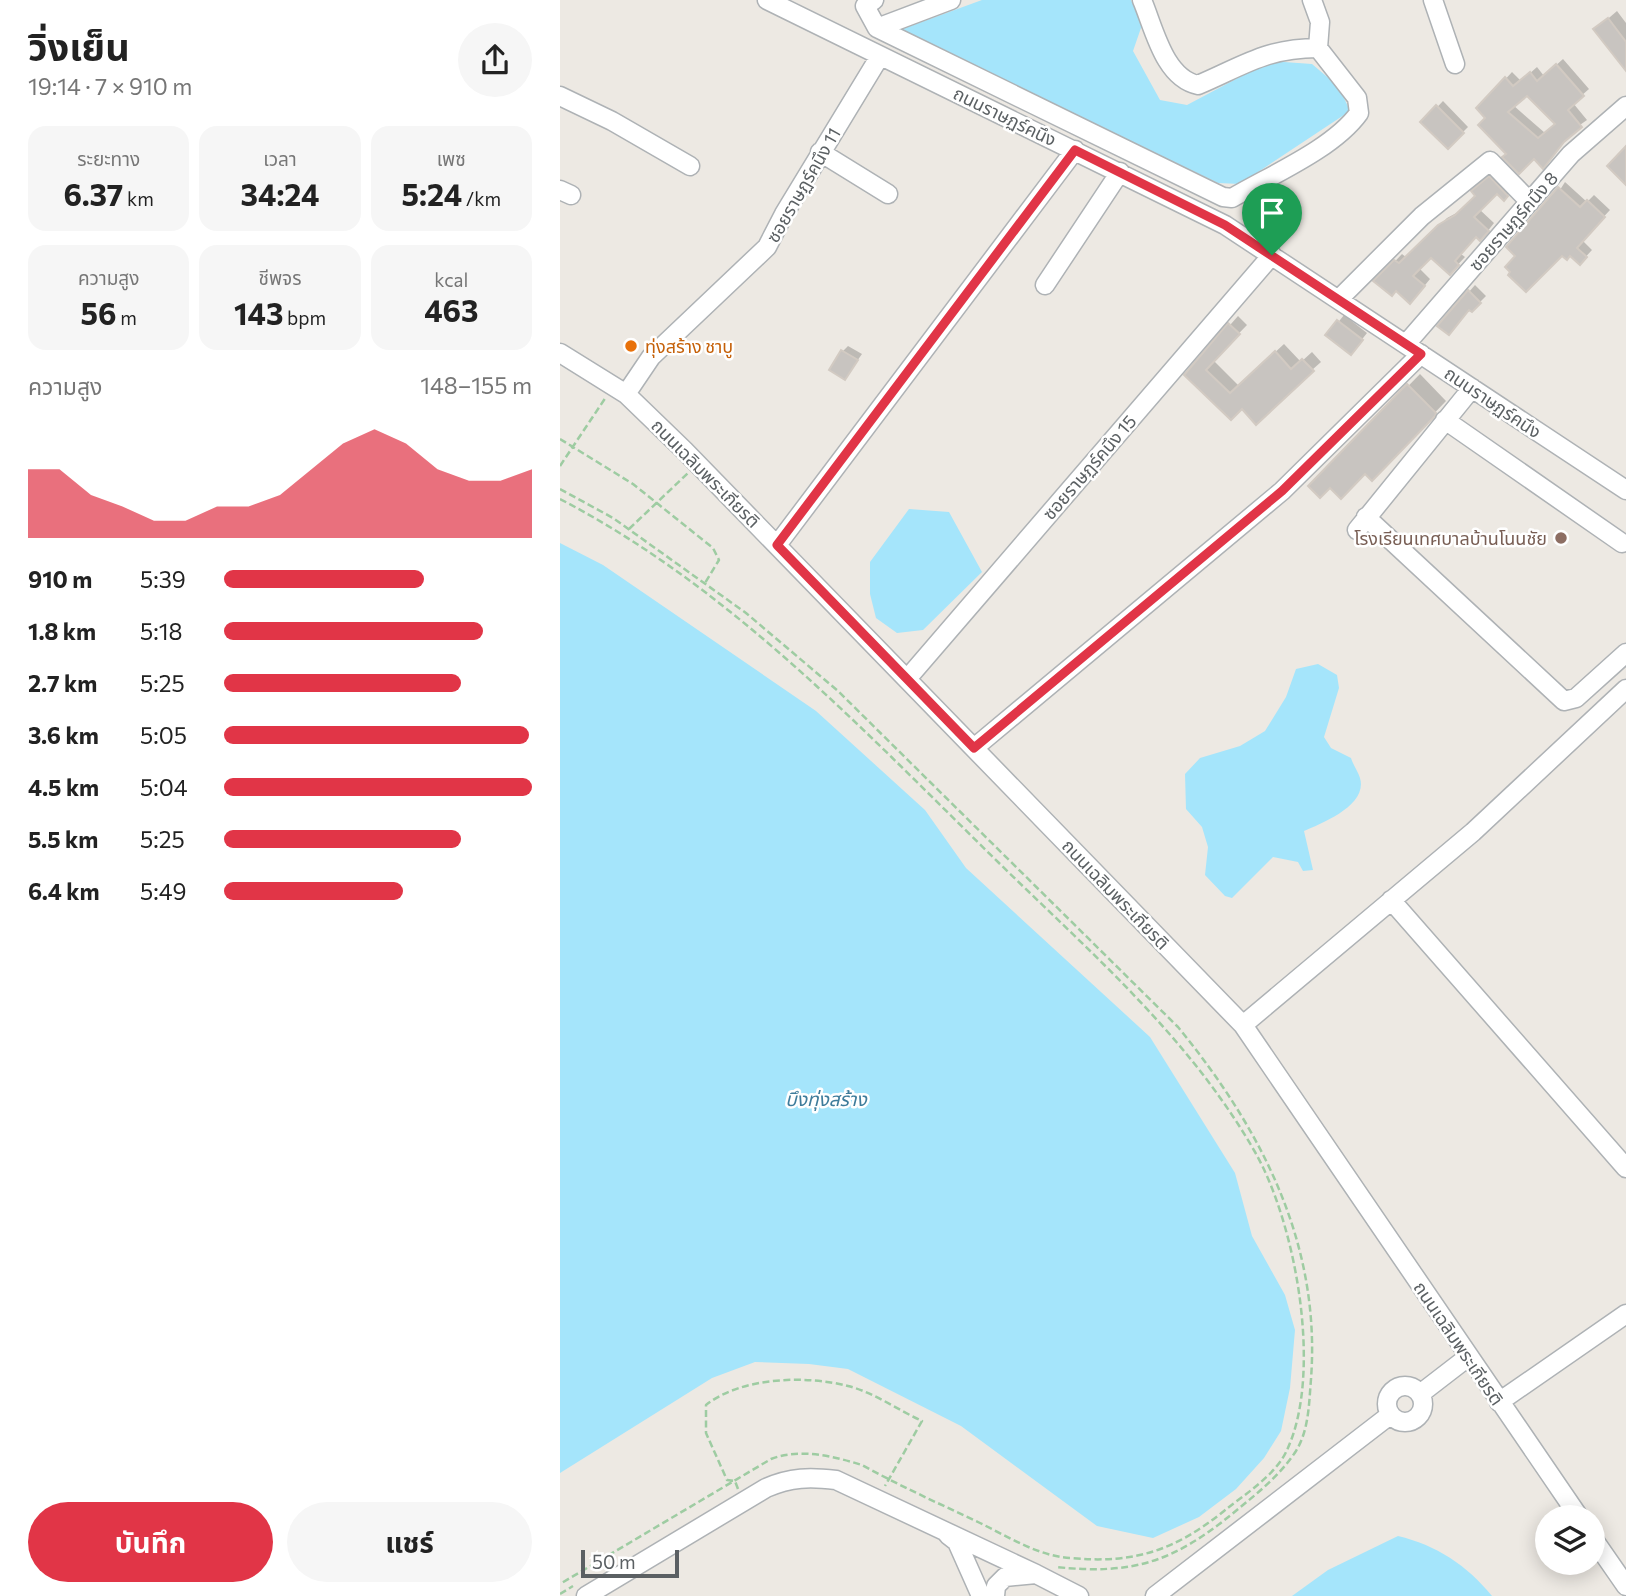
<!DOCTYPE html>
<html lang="th">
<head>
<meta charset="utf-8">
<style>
  :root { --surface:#fff; --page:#f6f6f6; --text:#222; --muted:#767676; --accent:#e13547 }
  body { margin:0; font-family:Commissioner,"Noto Sans Thai",sans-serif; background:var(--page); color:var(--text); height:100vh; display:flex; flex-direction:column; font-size:26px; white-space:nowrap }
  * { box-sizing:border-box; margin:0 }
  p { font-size:23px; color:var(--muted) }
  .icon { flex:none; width:38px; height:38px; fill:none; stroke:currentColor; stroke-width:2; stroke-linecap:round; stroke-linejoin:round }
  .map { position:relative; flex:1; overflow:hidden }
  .details { display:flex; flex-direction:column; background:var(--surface); width:560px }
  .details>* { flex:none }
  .fabs { position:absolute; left:975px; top:1505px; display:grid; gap:14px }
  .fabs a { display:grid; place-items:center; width:70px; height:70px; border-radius:50%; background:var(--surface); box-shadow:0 4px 18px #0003; font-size:35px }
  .scale { position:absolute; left:21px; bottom:18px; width:98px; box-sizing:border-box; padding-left:7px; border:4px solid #5b6063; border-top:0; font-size:19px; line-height:24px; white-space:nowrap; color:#5b6063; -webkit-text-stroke:5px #fff; paint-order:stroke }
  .pin { position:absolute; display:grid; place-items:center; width:60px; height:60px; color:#fff; margin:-72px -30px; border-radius:50% 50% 50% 0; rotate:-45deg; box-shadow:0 0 7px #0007 }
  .pin .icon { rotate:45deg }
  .round { display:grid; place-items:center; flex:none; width:74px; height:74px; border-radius:37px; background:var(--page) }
  .overview { display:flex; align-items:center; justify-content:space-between; height:119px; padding:0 28px }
  h1 { font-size:38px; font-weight:700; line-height:52px }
  .stats { display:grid; grid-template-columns:repeat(3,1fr); gap:10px; height:119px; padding:7px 28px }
  .stats div { display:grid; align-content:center; border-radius:18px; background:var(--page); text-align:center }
  .stats b { font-size:30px; font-weight:700 }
  .stats small { font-size:19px; font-weight:400 }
  .stats p { font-size:19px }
  .chart { height:196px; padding:14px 28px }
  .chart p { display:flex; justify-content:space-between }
  .chart svg { width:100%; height:126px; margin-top:7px; fill:var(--accent); opacity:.7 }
  .button { display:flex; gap:14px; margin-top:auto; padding:14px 28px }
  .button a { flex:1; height:80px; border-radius:42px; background:var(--accent); color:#fff; font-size:28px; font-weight:700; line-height:80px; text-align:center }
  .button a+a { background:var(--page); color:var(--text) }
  ul { padding:0 28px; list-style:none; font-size:23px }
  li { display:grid; grid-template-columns:112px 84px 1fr; align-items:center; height:52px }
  li i { height:18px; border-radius:9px; background:var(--accent) }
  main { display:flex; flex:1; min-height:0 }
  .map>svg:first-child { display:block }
</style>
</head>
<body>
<main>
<section class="details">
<div class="overview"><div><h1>วิ่งเย็น</h1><p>19:14 · 7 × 910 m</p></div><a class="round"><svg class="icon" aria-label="share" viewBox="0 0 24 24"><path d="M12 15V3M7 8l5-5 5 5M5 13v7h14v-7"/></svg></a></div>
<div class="stats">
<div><p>ระยะทาง</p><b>6.37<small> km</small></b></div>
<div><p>เวลา</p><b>34:24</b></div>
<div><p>เพซ</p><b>5:24<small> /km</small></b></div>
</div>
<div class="stats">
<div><p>ความสูง</p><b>56<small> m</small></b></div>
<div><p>ชีพจร</p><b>143<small> bpm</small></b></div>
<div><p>kcal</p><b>463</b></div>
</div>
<div class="chart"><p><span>ความสูง</span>148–155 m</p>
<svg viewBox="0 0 160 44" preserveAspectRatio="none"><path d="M0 44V20L10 20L20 29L30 33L40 38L50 38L60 33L70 33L80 29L90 20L100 11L110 6L120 11L130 20L140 24L150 24L160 20V44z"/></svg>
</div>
<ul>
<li><b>910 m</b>5:39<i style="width:65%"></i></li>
<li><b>1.8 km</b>5:18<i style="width:84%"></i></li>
<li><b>2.7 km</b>5:25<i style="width:77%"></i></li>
<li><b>3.6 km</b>5:05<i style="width:99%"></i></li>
<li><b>4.5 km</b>5:04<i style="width:100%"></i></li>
<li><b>5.5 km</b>5:25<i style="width:77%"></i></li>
<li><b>6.4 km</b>5:49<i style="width:58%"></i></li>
</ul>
<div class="button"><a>บันทึก</a><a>แชร์</a></div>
</section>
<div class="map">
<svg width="1066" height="1596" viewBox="0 0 1066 1596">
  <rect width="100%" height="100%" fill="#ede9e3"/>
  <path fill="#a5e5fb" d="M422 0H571L582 25 573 51 600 100 627 105 710 61 752 64 779 87 790 111 680 184 658 183 337 31Z
    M349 509 389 512 422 572 363 630 337 633 316 618 310 594V562Z
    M0 543 43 565 256 711 365 810 406 868 590 1037 675 1173 692 1236 725 1295 735 1330 730 1388 721 1431 704 1458 676 1489 639 1517 593 1538 537 1526 401 1426 288 1369 249 1364 195 1362 152 1378 0 1473Z
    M758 664 777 675 779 688 764 737 771 748 791 758C793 765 798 771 800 778 808 805 763 823 744 831L753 870 743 871 738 862 713 857 672 898 665 896 645 875 648 847 642 827 626 809 625 774 640 758 680 746 705 731 726 697 736 669Z
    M838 1536C876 1545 907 1565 932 1596H732L768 1570Z"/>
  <path fill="#0003" fill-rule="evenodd" d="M1057 11 1066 23V68L1036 29Z
    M1003 59 1029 89 1013 103 1027 120 974 157 949 154 919 108 952 72 961 81 977 67 984 76ZM967 93 997 124 985 133 953 105Z
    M883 101 908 127 888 147 863 122Z
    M937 171 954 188 944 198 937 191 919 209 934 223 927 232 916 235 901 254 905 257 890 273 871 256 859 268 870 279 857 295 816 281 842 254 847 258 887 218 904 209 917 196 920 185Z
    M1005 182 1027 202 1034 195 1050 210 1022 240 1032 250 1020 263 1011 254 958 256Z
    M915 285 926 296 912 310 880 325Z
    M784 315 807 333 796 347 768 335Z
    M678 316 687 325 653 360 679 386 724 344 741 362 752 352 761 362 752 370 682 407 627 374Z
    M288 346 302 354 285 378 283 351Z
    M860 374 886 401 823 467 770 485 750 486Z"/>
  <path fill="#c8c4c0" stroke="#d2cac2" stroke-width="2" fill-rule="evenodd" d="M1048 18 1066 42V71L1033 29Z
    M996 64 1024 96 1008 110 1022 127 1004 142 983 169 974 159 959 174 942 157 946 154 918 125 925 118 916 108 945 77 953 86 970 72 977 81ZM967 96 995 124 978 138 948 112Z
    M876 105 904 133 888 149 860 122Z
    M1066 146V185L1047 166Z
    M929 176 948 196 944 201 937 194 914 217 929 231 920 241 916 237 895 261 899 265 890 275 871 258 853 276 865 286 850 304 836 291 832 296 813 281 834 260 839 263 878 225 895 215 915 196 911 191Z
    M998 187 1020 207 1027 200 1045 217 1017 248 1027 257 1020 265 1010 256 1007 260 1002 256 966 292 948 275 950 272 945 267 955 256 946 247Z
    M908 290 921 303 912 312 909 310 889 335 877 326Z
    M777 320 803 340 791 355 765 335Z
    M668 323 680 334 646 370 670 393 715 351 731 369 742 359 754 371 696 425 682 409 671 420 624 375Z
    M281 350 298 360 285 380 269 370Z
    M847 384 876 413 875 416 812 481 805 474 781 499 770 488 760 498 748 486Z"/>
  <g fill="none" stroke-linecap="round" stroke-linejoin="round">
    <defs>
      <path id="minor" d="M207 0 665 225 1066 490
        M314 0 305 6 317 28 663 197 672 198C711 175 773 149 799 113L797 98 758 48C706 48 683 66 638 85 604 78 594 28 582 0
        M752 0 760 22 758 48
        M873 0 895 64
        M317 28 391 0
        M0 96 52 121 130 166
        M260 152 328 194
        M0 190 11 195
        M485 285 560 172
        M779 299 862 216 930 161 970 202
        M846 344 1011 154 1066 106
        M0 353 66 394 125 451 683 1025 1019 1517
        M66 394 91 357 207 247 224 214 320 56
        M885 420 1062 543
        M806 517 1004 701 1016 698 1066 653
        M797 530 912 388
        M217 545 515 150
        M347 679 712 255
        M414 748 722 491 861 354
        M831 900 1066 1168
        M683 1025 913 832 1066 689
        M827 1404a18 18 0 1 1 36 0a18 18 0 1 1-36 0Z
        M860 1394 908 1357
        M939 1402 1066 1314
        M388 1535 397 1542 421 1596
        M1032 1537 1066 1586
        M26 1596 206 1488C231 1477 250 1477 276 1480L476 1574
        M435 1596 436 1586 445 1577 476 1574 519 1596
        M595 1596 830 1415"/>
    </defs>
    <use href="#minor" stroke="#aeb2b5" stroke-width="21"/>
    <path stroke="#9ecca2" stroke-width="2.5" stroke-dasharray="7 3.5" stroke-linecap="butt" d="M0 439 73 484 153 548 159 560 145 583
      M0 466 46 397
      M0 489 53 518 186 613 278 691 618 1027C702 1130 761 1244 751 1379 749 1403 749 1430 736 1451 719 1477 695 1495 672 1514 613 1562 573 1575 496 1567
      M0 499C171 588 303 730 439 863 532 954 629 1037 695 1152 736 1224 763 1373 727 1450 716 1475 685 1494 664 1511 614 1551 574 1564 510 1558 478 1556 449 1537 420 1523 380 1504 340 1486 302 1465 273 1456 239 1448 211 1459L0 1584
      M69 529 128 473
      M178 1489 175 1481 167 1480 146 1433V1405C181 1377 246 1375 288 1386 313 1392 338 1410 362 1421L325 1486
      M0 1594 13 1586"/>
    <use href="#minor" stroke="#fff" stroke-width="18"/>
  </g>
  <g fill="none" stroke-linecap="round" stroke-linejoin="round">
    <defs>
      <path id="route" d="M515 150 665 225 861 354 722 491 414 748 217 545Z"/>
    </defs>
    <use href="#route" stroke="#fff" stroke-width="14"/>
    <use href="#route" stroke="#e13547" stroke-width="9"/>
  </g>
  <circle fill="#e8710a" stroke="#fff" stroke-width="2.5" cx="71" cy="346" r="7"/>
  <circle fill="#8d6e63" stroke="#fff" stroke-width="2.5" cx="1001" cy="538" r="7"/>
  <g text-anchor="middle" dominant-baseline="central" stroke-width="5" stroke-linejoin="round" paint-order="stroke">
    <g font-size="18" fill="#5b6063" stroke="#fff">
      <text transform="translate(445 116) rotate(26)">ถนนราษฏร์คนึง</text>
      <text transform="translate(243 185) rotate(-60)">ซอยราษฏร์คนึง 11</text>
      <text transform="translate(953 221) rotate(-49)">ซอยราษฏร์คนึง 8</text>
      <text transform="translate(933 402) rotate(34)">ถนนราษฏร์คนึง</text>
      <text transform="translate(529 467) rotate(-49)">ซอยราษฏร์คนึง 15</text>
      <text transform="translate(146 473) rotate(45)">ถนนเฉลิมพระเกียรติ</text>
      <text transform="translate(556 894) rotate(46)">ถนนเฉลิมพระเกียรติ</text>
      <text transform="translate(899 1343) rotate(56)">ถนนเฉลิมพระเกียรติ</text>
    </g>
    <g font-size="18" fill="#c56008" stroke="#fff" text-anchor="start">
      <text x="85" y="346">ทุ่งสร้าง ชาบู</text>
    </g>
    <g font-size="18" fill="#785e54" stroke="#fff" text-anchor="end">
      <text x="987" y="538">โรงเรียนเทศบาลบ้านโนนชัย</text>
    </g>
    <g font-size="19" font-style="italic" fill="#3e7c9b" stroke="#fff">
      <text x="266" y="1098">บึงทุ่งสร้าง</text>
    </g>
  </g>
</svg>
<div class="fabs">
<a><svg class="icon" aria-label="layers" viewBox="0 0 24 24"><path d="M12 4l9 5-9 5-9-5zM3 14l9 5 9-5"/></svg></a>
</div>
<div class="scale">50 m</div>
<div class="pin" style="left:712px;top:255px;background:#1e9e55"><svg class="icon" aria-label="arrive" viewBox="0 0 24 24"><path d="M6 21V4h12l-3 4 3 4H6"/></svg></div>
</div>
</main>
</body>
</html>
